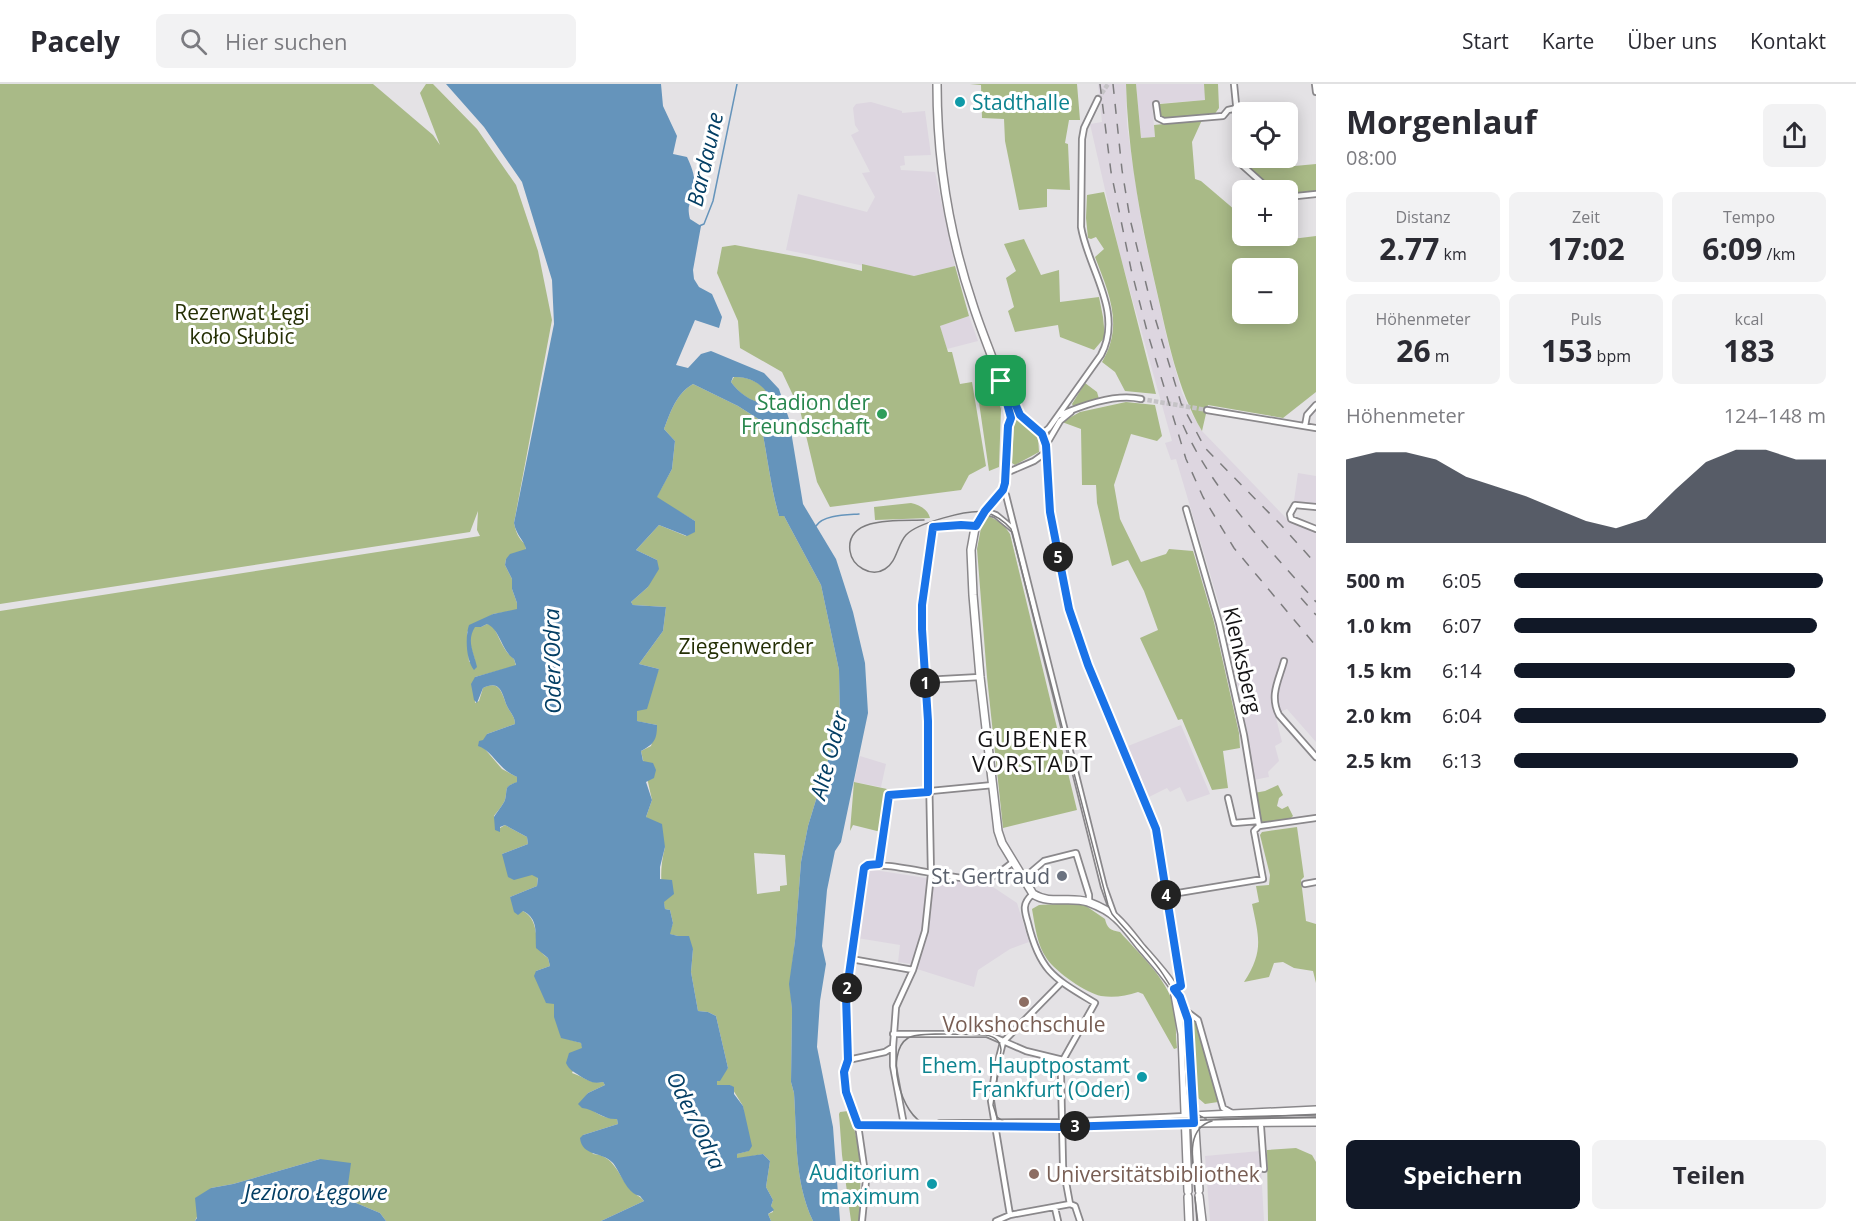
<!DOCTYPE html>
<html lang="de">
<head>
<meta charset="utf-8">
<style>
  :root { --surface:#fff; --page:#f2f2f3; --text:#2b2b33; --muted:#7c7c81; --line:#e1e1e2; --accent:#111827 }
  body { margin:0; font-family:"Open Sans",sans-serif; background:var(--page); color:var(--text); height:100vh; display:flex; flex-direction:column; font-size:22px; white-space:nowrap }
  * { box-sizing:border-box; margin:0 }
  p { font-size:20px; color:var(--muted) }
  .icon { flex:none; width:33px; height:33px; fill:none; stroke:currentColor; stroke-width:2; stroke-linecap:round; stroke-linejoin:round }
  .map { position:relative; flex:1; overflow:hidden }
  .side { display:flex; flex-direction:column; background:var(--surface); width:540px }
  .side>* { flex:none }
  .fabs { position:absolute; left:1232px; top:18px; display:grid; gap:12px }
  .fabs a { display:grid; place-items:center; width:66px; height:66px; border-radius:9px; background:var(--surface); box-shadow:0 3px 15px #0003; font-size:30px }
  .pin { position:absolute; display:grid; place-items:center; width:51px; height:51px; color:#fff; margin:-26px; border-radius:12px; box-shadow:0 3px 9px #0006 }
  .km { position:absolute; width:30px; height:30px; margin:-15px; border-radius:50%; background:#222; color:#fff; font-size:16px; line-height:30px; text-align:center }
  .round { display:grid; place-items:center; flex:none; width:63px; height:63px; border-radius:9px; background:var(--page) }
  .head { display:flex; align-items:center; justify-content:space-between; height:102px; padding:0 30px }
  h1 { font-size:33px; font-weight:700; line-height:45px }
  .metrics { display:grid; grid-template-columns:repeat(3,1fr); gap:9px; height:102px; padding:6px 30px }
  .metrics div { display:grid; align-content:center; border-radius:9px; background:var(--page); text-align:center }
  .metrics b { font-size:30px; font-weight:700 }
  .metrics small { font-size:16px; font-weight:400 }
  .metrics p { font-size:16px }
  .chart { height:168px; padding:12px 30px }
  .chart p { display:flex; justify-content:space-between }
  .chart svg { width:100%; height:108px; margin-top:6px; fill:var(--accent); opacity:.7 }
  .cta { display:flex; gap:12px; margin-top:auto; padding:12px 30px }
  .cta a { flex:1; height:69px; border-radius:9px; background:var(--accent); color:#fff; font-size:24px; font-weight:700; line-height:69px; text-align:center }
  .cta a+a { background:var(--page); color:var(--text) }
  ul { padding:0 30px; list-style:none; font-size:20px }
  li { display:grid; grid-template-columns:96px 72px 1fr; align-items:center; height:45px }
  li i { height:15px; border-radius:8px; background:var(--accent) }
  header { display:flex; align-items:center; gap:36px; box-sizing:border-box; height:84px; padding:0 30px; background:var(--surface); border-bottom:2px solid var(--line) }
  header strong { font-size:28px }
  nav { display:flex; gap:33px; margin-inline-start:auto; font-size:21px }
  .search { width:420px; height:54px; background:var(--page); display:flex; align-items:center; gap:15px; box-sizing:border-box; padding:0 21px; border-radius:9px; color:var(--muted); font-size:22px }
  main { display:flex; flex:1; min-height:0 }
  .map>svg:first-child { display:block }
</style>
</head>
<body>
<header>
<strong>Pacely</strong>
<div class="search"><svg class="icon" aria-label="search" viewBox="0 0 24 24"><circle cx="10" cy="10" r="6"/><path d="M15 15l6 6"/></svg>Hier suchen</div>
<nav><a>Start</a><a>Karte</a><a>Über uns</a><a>Kontakt</a></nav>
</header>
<main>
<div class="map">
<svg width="1316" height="1137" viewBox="0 0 1316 1137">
  <rect width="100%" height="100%" fill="#e4e2e5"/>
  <path fill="#ddd6e0" d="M1098 0H1126L1127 41 1142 142 1168 259 1182 309 1192 330 1202 347 1287 435 1316 447V658L1287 625 1275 630 1282 658 1275 662 1279 677 1268 688 1269 693 1253 696 1248 652 1224 537 1176 375 1171 376 1165 359 1172 357 1120 171 1090 40 1102 38Z
    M1136 0H1204L1206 16 1152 20 1155 53 1141 54Z
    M871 18 902 27V29L925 27 931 71 904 72 905 81 900 82 901 86 935 88 955 182 914 192 786 166 798 110 867 128 875 113 862 89 870 88 851 51 859 47 855 41 853 24 856 20Z
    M969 232 978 257 947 265 940 242Z
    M1298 389 1316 392V420L1294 417Z
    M1181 641 1210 710 1187 718 1180 703 1170 708 1167 704 1149 713 1128 662Z
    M860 672 886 680 881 703 854 698Z
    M868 785 926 794 928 797 922 848 911 880 898 878 900 861 857 854 866 787Z
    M934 794 990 801 1017 819 1029 858 1010 865 978 886 974 903 917 885 929 844Z
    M1260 1067 1264 1137H1210L1205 1072Z"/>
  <path fill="#a9ba87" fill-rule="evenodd" d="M0 0H373L433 51 440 61 420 9 426 0H433L477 45 516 101 538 167 552 236 514 439C516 448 518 454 525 460L526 466 506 475 505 481 512 495V505L517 519V526L493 530 467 548 469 578 475 576C471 563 467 555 474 543H481L487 540 492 541C500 553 502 566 514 575L516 582 475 593V619L479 617 483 604C500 595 502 610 507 622 510 629 515 632 515 640L487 650 484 664 502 685 517 693 518 698C503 703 508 704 505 716 503 721 497 728 494 732L500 744 505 741 527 753 528 760 502 770 538 793 537 802 510 813 519 828 523 827C543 838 530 863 548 874L550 882 536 887 554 920 561 953 581 959 583 964 572 989C585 993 589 1000 603 998L605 1001 588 1009 583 1016C591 1027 603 1036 617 1034L618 1040 583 1051 593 1070C614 1071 618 1091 630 1105 635 1111 640 1112 644 1117L601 1137H386L380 1129 356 1119 320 1075 233 1100 211 1104 195 1137H0V527L480 452 477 446 478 427 470 448 0 520Z
    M970 0H1077L1080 36H1069L1065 59 1068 60 1070 106 1047 105V123L1019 126 1005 57 1004 35 982 34 981 1Z
    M1126 0H1136L1141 54 1155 53 1154 41 1202 36 1192 58 1195 95 1201 97 1242 132V152H1263L1269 158 1316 152V308L1283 334 1208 321 1202 347C1177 304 1168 256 1157 208 1141 139 1128 71 1126 0ZM1242 184H1287V230H1242Z
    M1204 0H1218L1219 24 1214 31 1164 35 1160 31V20L1205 16Z
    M1244 74H1283L1284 83 1316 80V108L1287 111V106H1275L1247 84Z
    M1104 108 1156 310 1125 307 1115 288 1102 278C1124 242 1109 209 1095 173L1104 165 1096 153 1091 155 1088 154 1086 134 1087 111Z
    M1024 155 1041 191 1059 186 1060 218 1099 213 1103 233 1105 253 1094 266 1060 253 1058 241 1015 248 1008 227 1014 223 1006 194 1016 187 1004 160Z
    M735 161 805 174 862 187V180L914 192 955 182 969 232 940 242 948 268H952L960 300 972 298 986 382 969 391 961 406 830 423 817 398 800 326 782 288 740 264 738 237 717 189 722 163Z
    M988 285 1001 325 999 383 989 387 975 291 986 290V286Z
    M734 293C751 292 766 301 772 317L769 321C753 319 740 311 731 298Z
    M1085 299 1097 308 1099 315 1073 322 1072 320Z
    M693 300 738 322 760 336C767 368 770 401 779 432H784L821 501 839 586 840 637 808 742 801 778 795 857 790 900 792 925 791 998 794 1009C797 1053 794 1097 813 1137H771L768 1130 773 1128 771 1122 773 1116 766 1103 770 1077 763 1070 737 1075V1070L748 1067 743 1022 730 1001H717L716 996 728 984 716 932 708 928 698 927 691 888 693 865 678 852 669 850 673 839 670 826 665 825C661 801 659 787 665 763L646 733 652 716 641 667 651 662 657 641 636 637 637 626 659 585 639 580 663 547 666 523 633 521 631 518 648 503 657 476 636 466 659 441 686 452 695 437 656 414 672 385 675 357 664 345C671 327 676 310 693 300ZM754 769 785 771 787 801 780 802V807L757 810Z
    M1126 318 1155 321 1162 352 1157 357 1131 350 1114 401 1120 435 1141 478 1166 470 1169 465 1193 467 1214 538 1239 649 1240 664 1223 667 1228 704 1212 706 1182 635 1178 636 1140 554 1158 546 1144 507 1128 476 1112 482 1097 419 1096 401H1082L1081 345 1062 338 1080 328Z
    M1019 335 1038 352 1039 368 1015 381 1012 379 1014 336Z
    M911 419C919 421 928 425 930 434L875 436 874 423Z
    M987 431 1003 440 1010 450 1077 726 1003 744 987 593 977 465 981 444Z
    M854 698 887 705 881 748 853 741 850 747Z
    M1278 701 1283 711 1279 714 1277 722 1282 725 1288 722 1293 732 1290 735 1260 741 1254 709 1265 707Z
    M1297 743 1304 793 1301 796 1306 837 1316 840V899L1313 887 1294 884 1283 878 1274 879 1269 893 1244 898C1264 867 1259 854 1252 820L1259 818 1256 802 1269 801 1270 791 1260 751 1262 748Z
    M1075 819 1086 822 1105 835C1107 844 1110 846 1120 848 1139 870 1167 894 1174 923 1177 937 1175 950 1177 964L1174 965 1143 910 1138 908C1126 912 1114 914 1101 912 1086 909 1056 888 1047 875 1037 861 1035 842 1032 825L1039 821Z
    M1191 937 1197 939 1218 1018 1205 1020 1198 1014Z
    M848 1027C863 1062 861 1100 859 1137H851L842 1071 839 1030 840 1028Z
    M1296 1064 1312 1071 1316 1078V1137H1268L1267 1066Z"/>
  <path fill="#6594bb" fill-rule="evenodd" d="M446 0H661L663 22 677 52 673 70 687 73C692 84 696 93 694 107 692 121 686 118 690 135L701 142 693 186 694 195 699 203 712 210 722 233 719 244 695 236 676 281 688 284 701 270 711 267 764 289 779 305 789 335 803 420 836 475 853 528 865 579 868 629 841 758 835 767 827 806 822 862 826 880 820 917 817 963 833 1043 840 1137H813C794 1097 797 1053 794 1009L791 998 792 925 789 900 795 857 801 778 808 742 840 637 839 586 821 501 784 432H779C770 400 767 368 760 336L738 322 693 300C676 310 671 327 664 345L675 357 672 385 657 413 695 437V448L687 452 659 441 636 466 657 476 659 485 648 503 631 518 633 521 666 523 663 547 639 580 659 585 647 625 637 627V637L657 641C657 656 654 660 641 667L643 677 653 679 656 686 654 694 646 698 652 716 646 733 662 740 665 763 660 783V795L672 796 674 810 664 818 665 825 670 826 673 839 670 850 678 852H689L693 865 691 888 698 927 708 928 716 932 728 984 720 997H717V1001H730L734 1003V1010L743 1022 752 1062 749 1067 737 1070V1074L763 1070 770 1077 766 1103 773 1116 771 1122 774 1126 768 1130 771 1137H601L644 1117 640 1112C626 1109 621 1089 613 1079 602 1067 582 1073 580 1054L583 1051 618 1040 617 1035C603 1036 595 1025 582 1024L578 1020 588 1009 605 1001 603 998C592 1000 589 997 580 992 573 987 570 987 566 979L569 969 582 964 581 959 561 954 554 933V920L546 919 534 892 536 887 550 882 548 874 536 864C535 850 539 835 523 827L518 831 514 828 510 813 537 802 538 794 532 791 514 796 508 793 502 770 528 760 527 753 505 741 500 743V748L495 746 494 733C497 728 503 721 505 716 508 704 503 703 517 698V693C498 685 493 667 478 662L479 657 483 656 487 650 515 640C515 632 510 629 507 622 502 610 501 595 483 604L477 619 474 616 471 600 475 593 516 581 514 575C501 566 500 545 487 540L481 543H475C466 557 474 568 477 583L474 586C466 576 465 553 469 541L493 530 517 525V519L512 505V495L505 481 506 475 510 470 526 465C524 456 516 451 514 439L554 240 552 196 522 98 484 43ZM733 293C750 292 766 301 771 317L770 321C754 319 740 311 731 298Z
    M320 1075 351 1079 347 1108 356 1119 380 1129 386 1137H195L197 1134 195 1114 211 1104 233 1100Z"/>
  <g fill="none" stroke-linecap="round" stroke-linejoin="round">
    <path stroke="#6594bb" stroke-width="1.5" d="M699 142 704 140 713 117 737 0
      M816 442C823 431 846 431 859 430"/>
    <path stroke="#c5c3c6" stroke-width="4.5" stroke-dasharray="4.5 2" stroke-linecap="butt" d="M1098 15 1108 0
      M1141 315 1207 326"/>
    <defs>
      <path id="street" d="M1234 0 1242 81 1270 106
        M1315 0 1316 8
        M1156 20 1158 34 1164 37 1223 32 1228 26 1237 24
        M1287 113 1316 110
        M1207 326 1316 344
        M1060 331C1083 321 1116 309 1141 315
        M1305 342 1307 331 1316 321
        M1042 350 1049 344 1101 271C1124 228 1088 185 1081 143L1082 55 1084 44 1098 15
        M1046 361 1060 337 1071 328
        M1045 369 1034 377 1006 389 1008 342 1011 334 1020 331 1042 350 1046 361 1050 428 1069 525 1088 581 1156 745 1181 902 1174 905
        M1003 406 1006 411 1104 803 1114 831
        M1316 423 1295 421 1290 430 1291 435 1316 445
        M1186 425 1219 539 1244 651 1259 742
        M985 427 996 431 1013 445
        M1284 577C1279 596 1269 611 1279 631L1316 673
        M925 596 980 593
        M1228 714 1234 739 1258 737
        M879 780 889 711 993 701
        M1024 794 1044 777 1076 769 1089 811V819
        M1305 800 1316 798
        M1033 810C1022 819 1024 826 1028 839 1040 888 1054 894 1095 919L1063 976 1061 991 1063 1082 1070 1120 1075 1122 1080 1137
        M1166 811 1263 795 1254 747 1259 742 1316 734
        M851 875 913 886
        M1186 927 1198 936 1223 1024 1232 1029
        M893 950H987L1026 967 1063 976
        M893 963V982L904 1041
        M848 976 846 911 864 784C877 773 960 799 985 795 995 794 1005 784 1013 778
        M940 1039 1061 1038 1186 1032
        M858 1041 1061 1043 1186 1039
        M1261 1043 1264 1085
        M1055 1124 1058 1137
        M1010 1131 991 1017 994 994 1003 958 1061 899
        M862 1137 866 1096 858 1041 846 1008 845 988 848 976 885 968 893 963 896 923 913 886 925 847 931 790 928 637 922 545V521L931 453 933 443 961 441 976 442
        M996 1137 1010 1131 1070 1120"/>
      <path id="secondary" d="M937 0C937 75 949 150 973 221 985 259 1003 295 1011 334
        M1007 306 1020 331
        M1006 389 1003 406 984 428 975 444 971 466 973 511 980 593 998 747 1002 759 1033 810C1050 821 1070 812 1088 818 1096 821 1109 827 1116 834 1125 842 1133 853 1140 862 1159 884 1182 907 1188 936L1199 1106
        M1175 911 1182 950 1188 1107
        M1192 1032 1316 1026
        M1192 1039 1316 1038
        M1199 1112 1202 1137
        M1188 1113 1189 1137"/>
    </defs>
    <use href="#street" stroke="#8a888b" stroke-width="8"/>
    <use href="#secondary" stroke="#8a888b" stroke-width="10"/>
    <use href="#street" stroke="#fff" stroke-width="4.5"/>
    <use href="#secondary" stroke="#fff" stroke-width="7"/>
    <path stroke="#7d7c7e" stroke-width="1.5" d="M924 436C902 437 845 431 850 467 852 482 871 494 885 485 897 478 897 461 906 451 917 439 969 425 985 428 995 431 1004 437 1011 445L1108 821 1112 830C1138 861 1177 895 1183 937 1186 954 1184 1013 1191 1024 1195 1030 1200 1032 1206 1035
      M1316 1031 1186 1034 1061 1040 1006 1039 997 1033 993 1021 1001 966C1000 956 995 953 986 951 971 951 919 947 908 954 884 969 901 1033 926 1040L1061 1042 1170 1037 1316 1033
      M1195 1107C1194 1084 1183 1045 1212 1037
      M1195 1113 1197 1137"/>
    <path stroke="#7d7c7e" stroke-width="1.5" stroke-dasharray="10 10" stroke-linecap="butt" d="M1100 0 1111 88 1131 185 1147 247 1186 375 1203 413 1234 464 1316 562
      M1113 0 1122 86 1130 135 1152 224 1181 319 1205 364 1281 441 1316 480
      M1183 341C1213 408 1268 463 1316 518
      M1301 514 1316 531"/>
  </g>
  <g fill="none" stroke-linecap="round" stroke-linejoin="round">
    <defs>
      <path id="route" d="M1001 297 1014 317 1020 331 1042 350 1046 361 1050 428 1069 525 1088 581 1156 745 1181 902 1174 905 1180 913 1188 936 1194 1039 1061 1043 858 1041 846 1008 844 988 848 976 846 912 864 784 868 781 879 780 889 711 928 708V637L922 545V521L933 443 961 441 976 442 985 427 1003 406 1005 399 1008 342 1011 334Z"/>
    </defs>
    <use href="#route" stroke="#fff" stroke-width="12"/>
    <use href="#route" stroke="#1a73e8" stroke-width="8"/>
  </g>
  <g fill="#0f9aa8" stroke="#fff" stroke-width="2">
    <circle cx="960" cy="18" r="6"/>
    <circle cx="1142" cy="993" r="6"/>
    <circle cx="932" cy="1100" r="6"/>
  </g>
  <circle fill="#2e9e5b" stroke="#fff" stroke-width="2" cx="882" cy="330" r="6"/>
  <circle fill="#6b7280" stroke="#fff" stroke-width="2" cx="1062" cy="792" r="6"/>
  <g fill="#8d6e63" stroke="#fff" stroke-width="2">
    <circle cx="1024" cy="918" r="6"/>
    <circle cx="1034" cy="1090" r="6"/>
  </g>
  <g text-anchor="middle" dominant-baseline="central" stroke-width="6" stroke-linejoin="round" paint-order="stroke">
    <g font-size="21" fill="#0d838f" stroke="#fff" text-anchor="end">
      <text x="972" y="18" text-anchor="start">Stadthalle</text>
      <text x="1130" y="981">Ehem. Hauptpostamt<tspan x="1130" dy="24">Frankfurt (Oder)</tspan></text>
      <text x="920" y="1088">Auditorium<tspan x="920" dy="24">maximum</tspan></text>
    </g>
    <g font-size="21" fill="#242f04" stroke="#fff">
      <text x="242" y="228">Rezerwat Łęgi<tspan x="242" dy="24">koło Słubic</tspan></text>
      <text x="746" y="562">Ziegenwerder</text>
    </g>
    <g font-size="21" fill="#27864d" stroke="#fff" text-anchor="end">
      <text x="870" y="318">Stadion der<tspan x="870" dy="24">Freundschaft</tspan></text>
    </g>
    <g font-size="21" fill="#131213" stroke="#fff">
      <text transform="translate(1243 576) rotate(77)">Klenksberg</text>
    </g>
    <g font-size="21" fill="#5b616d" stroke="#fff" text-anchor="end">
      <text x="1050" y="792">St. Gertraud</text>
    </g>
    <g font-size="21" fill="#785e54" stroke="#fff">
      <text x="1024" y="940">Volkshochschule</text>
      <text x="1046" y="1090" text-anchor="start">Universitätsbibliothek</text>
    </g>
    <g font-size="22" font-style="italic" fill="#033e64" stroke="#fff">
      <text transform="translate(704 75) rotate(-77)">Bardaune</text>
      <text transform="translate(551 577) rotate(-91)">Oder/Odra</text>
      <text transform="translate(828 671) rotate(-75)">Alte Oder</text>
      <text transform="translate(697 1036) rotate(64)">Oder/Odra</text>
      <text x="316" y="1107">Jezioro Łęgowe</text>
    </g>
    <g font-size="22" letter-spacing="1.5" fill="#131213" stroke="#fff">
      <text x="1033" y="654">GUBENER<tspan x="1033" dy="25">VORSTADT</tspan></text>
    </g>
  </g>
</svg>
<div class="fabs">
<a><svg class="icon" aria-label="locate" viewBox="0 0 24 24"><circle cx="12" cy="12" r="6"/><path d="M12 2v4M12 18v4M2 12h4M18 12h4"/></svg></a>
<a>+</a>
<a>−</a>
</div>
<div class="pin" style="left:1001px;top:297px;background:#1e9e55"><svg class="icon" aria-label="arrive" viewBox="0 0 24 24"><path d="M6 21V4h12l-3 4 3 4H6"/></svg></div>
<b class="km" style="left:925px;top:599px">1</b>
<b class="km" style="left:847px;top:904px">2</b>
<b class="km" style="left:1075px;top:1042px">3</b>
<b class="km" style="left:1166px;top:811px">4</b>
<b class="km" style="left:1058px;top:473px">5</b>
</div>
<section class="side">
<div class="head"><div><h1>Morgenlauf</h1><p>08:00</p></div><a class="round"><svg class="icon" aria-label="share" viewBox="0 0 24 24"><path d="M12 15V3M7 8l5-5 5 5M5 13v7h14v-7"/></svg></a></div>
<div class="metrics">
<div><p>Distanz</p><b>2.77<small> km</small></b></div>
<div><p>Zeit</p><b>17:02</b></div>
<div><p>Tempo</p><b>6:09<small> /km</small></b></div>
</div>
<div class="metrics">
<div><p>Höhenmeter</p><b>26<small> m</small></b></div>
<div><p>Puls</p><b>153<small> bpm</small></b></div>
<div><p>kcal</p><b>183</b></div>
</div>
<div class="chart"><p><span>Höhenmeter</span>124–148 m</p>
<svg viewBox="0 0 160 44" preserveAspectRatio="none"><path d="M0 44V10L10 7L20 7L30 10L40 17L50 21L60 25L70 30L80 35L90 38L100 34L110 22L120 11L130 6L140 6L150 10L160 10V44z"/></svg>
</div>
<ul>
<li><b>500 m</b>6:05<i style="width:99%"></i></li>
<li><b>1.0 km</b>6:07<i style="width:97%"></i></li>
<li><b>1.5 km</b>6:14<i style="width:90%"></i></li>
<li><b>2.0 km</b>6:04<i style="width:100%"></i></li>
<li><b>2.5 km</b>6:13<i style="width:91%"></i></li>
</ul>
<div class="cta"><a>Speichern</a><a>Teilen</a></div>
</section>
</main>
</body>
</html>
